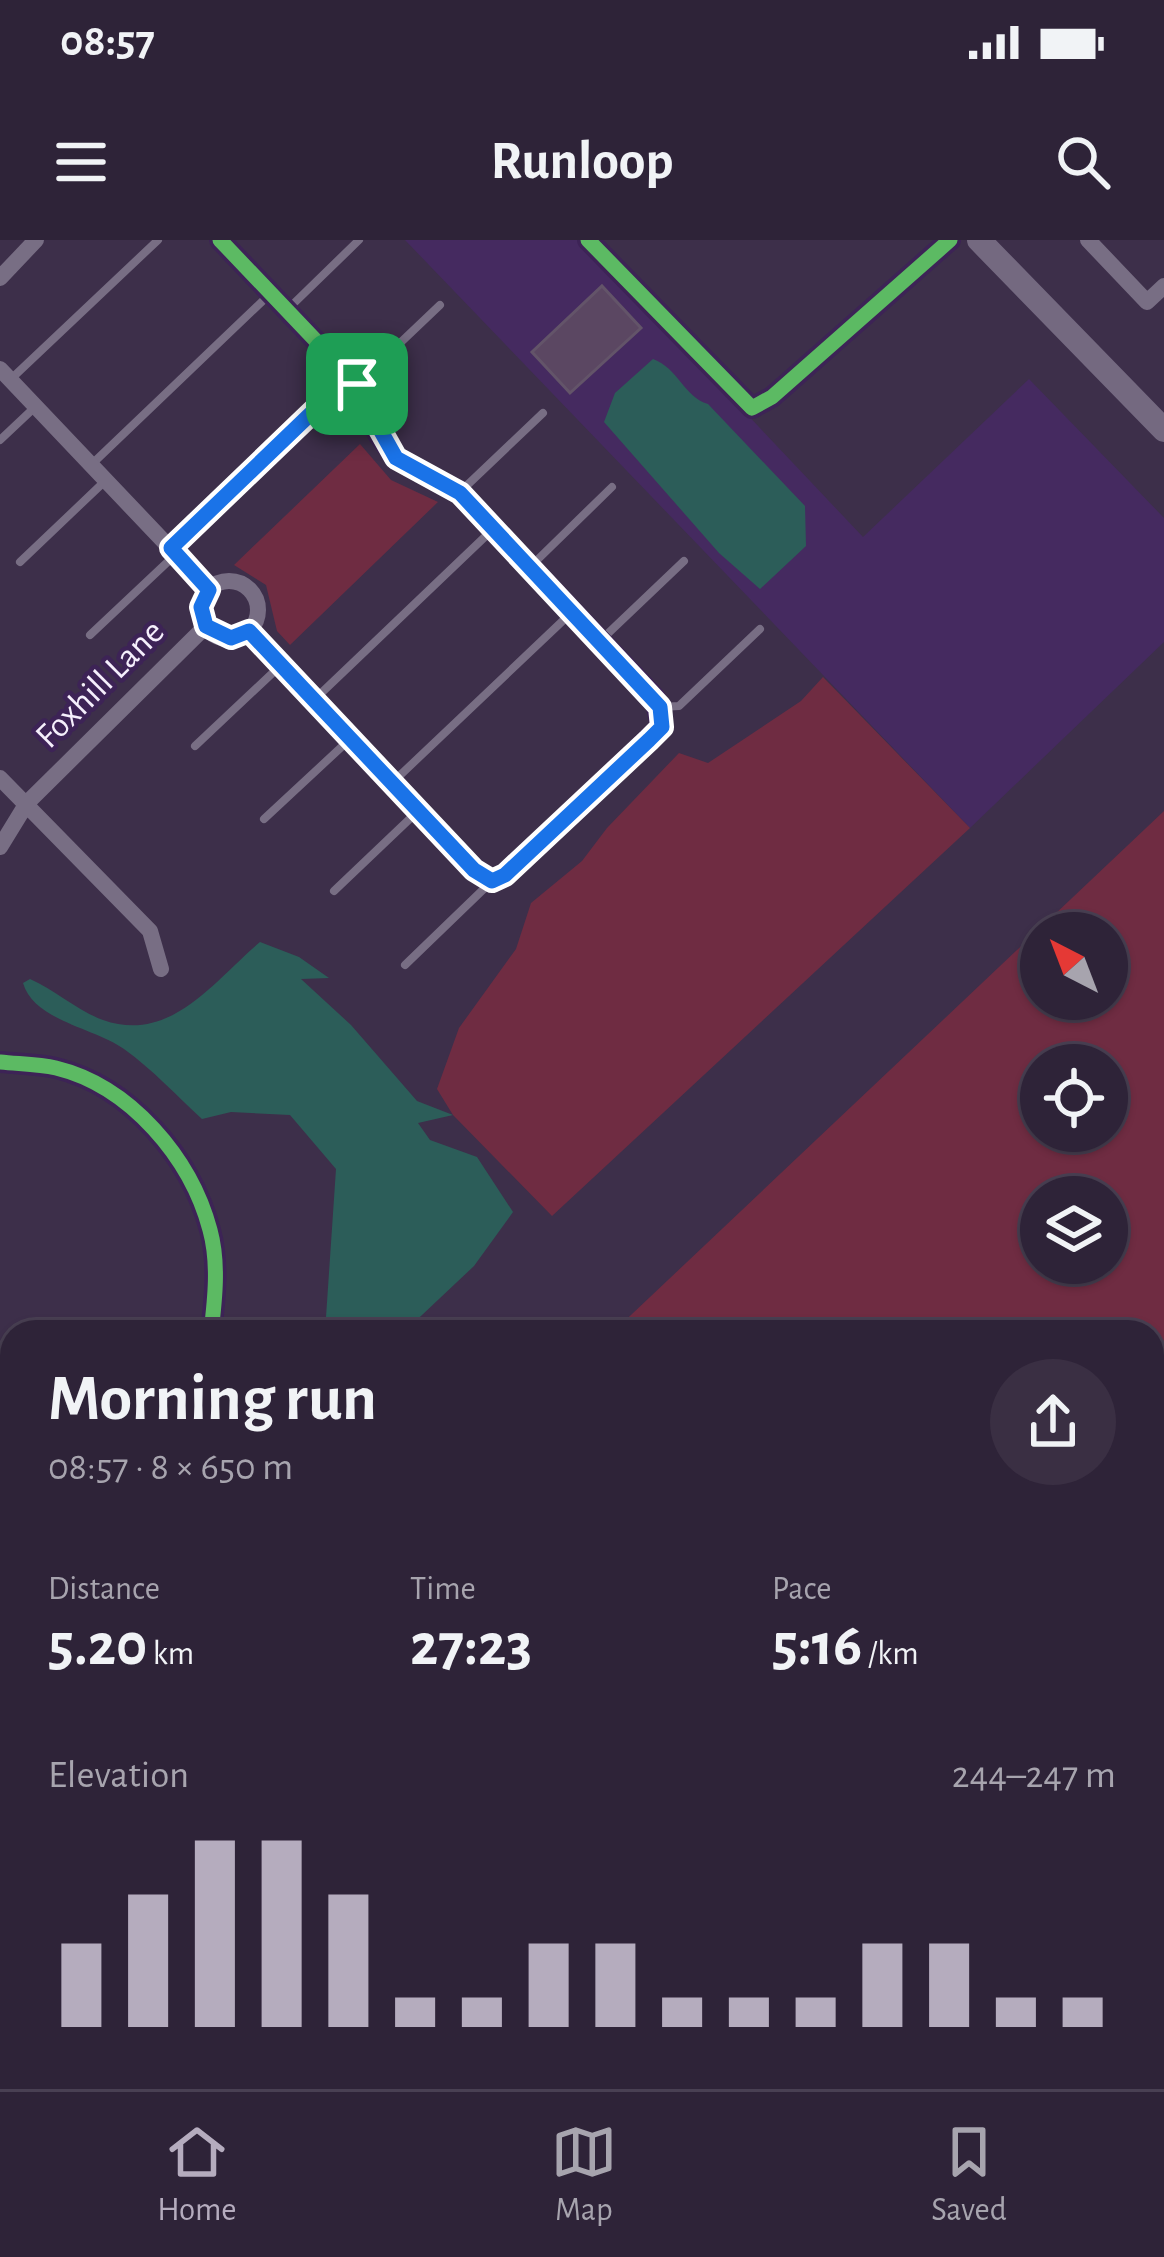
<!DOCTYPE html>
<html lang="en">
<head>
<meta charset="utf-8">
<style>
  :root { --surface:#2e2338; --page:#3a2f43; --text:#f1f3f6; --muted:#a7a4ae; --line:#494053; --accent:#b5acbe }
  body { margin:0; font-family:"Alegreya Sans",sans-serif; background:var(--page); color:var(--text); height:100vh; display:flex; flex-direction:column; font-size:45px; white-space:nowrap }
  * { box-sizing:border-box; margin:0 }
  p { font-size:39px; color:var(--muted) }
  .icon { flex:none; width:66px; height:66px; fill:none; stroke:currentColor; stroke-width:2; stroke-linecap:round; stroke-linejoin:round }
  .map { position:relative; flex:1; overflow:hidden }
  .details { position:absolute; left:0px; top:1080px; width:1164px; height:771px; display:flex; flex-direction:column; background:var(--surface); border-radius:36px 36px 0 0; box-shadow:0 3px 9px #0004,0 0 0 3px var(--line) }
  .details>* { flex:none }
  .needle { width:78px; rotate:318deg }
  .tools { position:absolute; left:1020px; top:672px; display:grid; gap:24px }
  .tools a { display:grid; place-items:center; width:108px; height:108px; border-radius:50%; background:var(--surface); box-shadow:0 3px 9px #0004,0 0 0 3px var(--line); font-size:60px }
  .pin { position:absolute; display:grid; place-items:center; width:102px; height:102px; color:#fff; margin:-51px; border-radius:24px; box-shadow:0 6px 18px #0006 }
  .round { display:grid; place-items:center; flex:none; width:126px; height:126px; border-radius:63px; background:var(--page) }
  .head { display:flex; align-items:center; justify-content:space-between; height:204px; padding:0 48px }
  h1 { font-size:66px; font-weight:600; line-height:90px }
  .metrics { display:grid; grid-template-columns:repeat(3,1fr); gap:18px; height:204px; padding:12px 48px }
  .metrics div { display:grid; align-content:center }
  .metrics b { font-size:60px; font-weight:600 }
  .metrics small { font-size:33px; font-weight:400 }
  .metrics p { font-size:33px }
  .chart { height:336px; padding:24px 48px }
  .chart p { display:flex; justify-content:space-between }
  .chart svg { width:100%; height:216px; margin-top:12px; stroke:var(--accent); stroke-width:6 }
  .status { display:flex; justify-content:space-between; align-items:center; height:84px; padding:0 60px; background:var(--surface); direction:ltr }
  .status svg { height:33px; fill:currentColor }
  header { display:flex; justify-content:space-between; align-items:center; height:156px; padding:0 48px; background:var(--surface); font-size:54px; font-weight:600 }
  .menu { display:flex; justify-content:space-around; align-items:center; height:168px; border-top:3px solid var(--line); background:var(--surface); font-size:33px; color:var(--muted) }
  .menu a { display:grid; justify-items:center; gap:6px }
  .menu .on { color:var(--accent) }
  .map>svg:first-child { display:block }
</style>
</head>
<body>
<div class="status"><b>08:57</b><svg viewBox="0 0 49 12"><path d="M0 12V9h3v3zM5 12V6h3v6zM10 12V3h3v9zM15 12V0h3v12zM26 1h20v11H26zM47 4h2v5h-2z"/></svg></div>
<header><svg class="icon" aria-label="menu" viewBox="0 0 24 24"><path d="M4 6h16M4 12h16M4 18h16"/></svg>Runloop<svg class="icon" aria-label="search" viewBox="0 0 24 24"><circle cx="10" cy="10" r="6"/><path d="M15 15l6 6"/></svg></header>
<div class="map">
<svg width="1164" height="1849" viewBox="0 0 1164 1849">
  <rect width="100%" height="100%" fill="#3d2f4a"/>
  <path fill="#452a60" d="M405 0H582L863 297 1029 139 1164 278V402L970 588Z
    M1164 1805V1849H1115L1126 1839H1152V1816Z"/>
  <path fill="#6f2c42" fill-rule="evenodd" d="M360 204 391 240 438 262 290 405 277 391 266 345 234 325Z
    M823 437 970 588 552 976 453 875 437 849 459 788 516 709 531 663 582 621 607 588 679 513 708 523 801 461Z
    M1164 571V1710L1152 1721V1092H613ZM1041 693H1107V759H1041ZM1041 825H1107V891H1041ZM1107 957V1023H1041V957Z
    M12 1660V1839H1022L1011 1849H0V1671Z"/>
  <path fill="#2c5d59" d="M653 119C678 128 684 157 708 164L805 266 806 306 760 349 719 313 604 182 615 153Z
    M260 702 299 717 329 738 301 739 351 785 417 861 453 875 418 883 430 900 477 917 513 972 474 1026 404 1092H325L336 929 290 875 231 872 202 879C177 856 152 829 124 809 95 788 34 781 23 743L30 739C55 750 78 771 103 780 170 804 213 742 260 702Z
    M12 1762V1815L0 1829V1773Z"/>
  <path fill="#5b4762" stroke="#635469" stroke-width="3" d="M602 46 641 88 570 153 532 112Z"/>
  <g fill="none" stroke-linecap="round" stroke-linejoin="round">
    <path stroke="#786e84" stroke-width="8" d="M288 69 359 0
      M11 139 158 0
      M358 143 440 65
      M0 200 34 168
      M92 224 271 53
      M461 251 543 173
      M172 307 348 139
      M20 322 104 242
      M531 326 612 247
      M90 395 175 315
      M600 401 684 321
      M315 459 491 291
      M660 467 679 466 760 389
      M195 506 280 426
      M394 541 571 373
      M264 579 349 500
      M334 651 418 571
      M405 725 491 642"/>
    <path stroke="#786e84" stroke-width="16" d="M220 0 357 144 378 194 396 218 460 253 655 458 661 487 505 635 492 641 474 630 249 391
      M588 0 752 168 772 157 950 0
      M1088 0 1147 62 1164 46
      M0 38 36 0
      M0 129 209 349
      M200 370a29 29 0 1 1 58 0a29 29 0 1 1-58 0Z
      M0 538 150 691 161 729
      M0 607 27 563 206 386
      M0 822C18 824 38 824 56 828 130 846 191 918 210 990 219 1023 215 1059 211 1092
      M0 1278 12 1276"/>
    <path stroke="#786e84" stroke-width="21" d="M1152 1769 1164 1758
      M1152 1802 1164 1791
      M1062 1849 1073 1839
      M1100 1849 1111 1839"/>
    <path stroke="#746980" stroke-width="24" d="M979 0 1164 190"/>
    <defs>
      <path id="cycleway" d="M220 0 357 144 378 194 396 218 460 253 655 458 661 487 505 635 492 641 474 630 249 391
        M588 0 752 168 772 157 950 0
        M0 822C18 824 38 824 56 828 130 846 191 918 210 990 219 1023 215 1059 211 1092"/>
    </defs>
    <use href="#cycleway" stroke="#3d2356" stroke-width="22"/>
    <use href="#cycleway" stroke="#5cba63" stroke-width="15"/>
  </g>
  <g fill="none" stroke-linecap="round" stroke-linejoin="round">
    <defs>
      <path id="route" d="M350 136 396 218 460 253 660 467 662 487 649 500 505 635 492 641 474 630 249 391 231 398 206 386 201 367 209 350 171 308Z"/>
    </defs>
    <use href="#route" stroke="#fff" stroke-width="24"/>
    <use href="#route" stroke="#1a73e8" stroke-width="15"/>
  </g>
  <g text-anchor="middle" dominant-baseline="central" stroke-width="9" stroke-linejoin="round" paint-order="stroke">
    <g font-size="36" fill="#f5effc" stroke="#3d2356">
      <text transform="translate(100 444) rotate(-45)">Foxhill Lane</text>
    </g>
  </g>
</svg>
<div class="tools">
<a><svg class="needle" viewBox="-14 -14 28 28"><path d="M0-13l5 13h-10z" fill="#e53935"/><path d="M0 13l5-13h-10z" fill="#a7a4ae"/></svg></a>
<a><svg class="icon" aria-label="locate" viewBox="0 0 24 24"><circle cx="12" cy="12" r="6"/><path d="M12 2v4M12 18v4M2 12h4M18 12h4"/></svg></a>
<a><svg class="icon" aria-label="layers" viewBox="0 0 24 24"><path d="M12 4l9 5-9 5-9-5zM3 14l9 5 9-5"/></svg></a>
</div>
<div class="pin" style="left:357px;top:144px;background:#1e9e55"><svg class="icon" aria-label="arrive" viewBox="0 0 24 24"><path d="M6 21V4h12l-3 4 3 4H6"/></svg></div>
<section class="details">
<div class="head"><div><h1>Morning run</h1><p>08:57 · 8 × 650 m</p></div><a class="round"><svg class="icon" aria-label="share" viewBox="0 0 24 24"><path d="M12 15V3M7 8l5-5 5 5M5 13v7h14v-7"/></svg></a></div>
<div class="metrics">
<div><p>Distance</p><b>5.20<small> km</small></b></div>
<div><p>Time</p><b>27:23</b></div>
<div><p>Pace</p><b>5:16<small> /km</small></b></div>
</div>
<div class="chart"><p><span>Elevation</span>244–247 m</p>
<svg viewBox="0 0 160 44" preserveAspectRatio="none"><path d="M5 44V27M15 44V17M25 44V6M35 44V6M45 44V17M55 44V38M65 44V38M75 44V27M85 44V27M95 44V38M105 44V38M115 44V38M125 44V27M135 44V27M145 44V38M155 44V38"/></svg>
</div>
</section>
</div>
<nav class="menu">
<a class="on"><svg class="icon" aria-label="home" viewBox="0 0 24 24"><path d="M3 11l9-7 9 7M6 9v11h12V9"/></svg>Home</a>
<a><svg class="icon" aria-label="map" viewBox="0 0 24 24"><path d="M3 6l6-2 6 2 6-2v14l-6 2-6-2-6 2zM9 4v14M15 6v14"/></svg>Map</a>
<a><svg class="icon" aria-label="saved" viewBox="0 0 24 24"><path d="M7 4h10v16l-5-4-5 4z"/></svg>Saved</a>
</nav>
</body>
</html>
